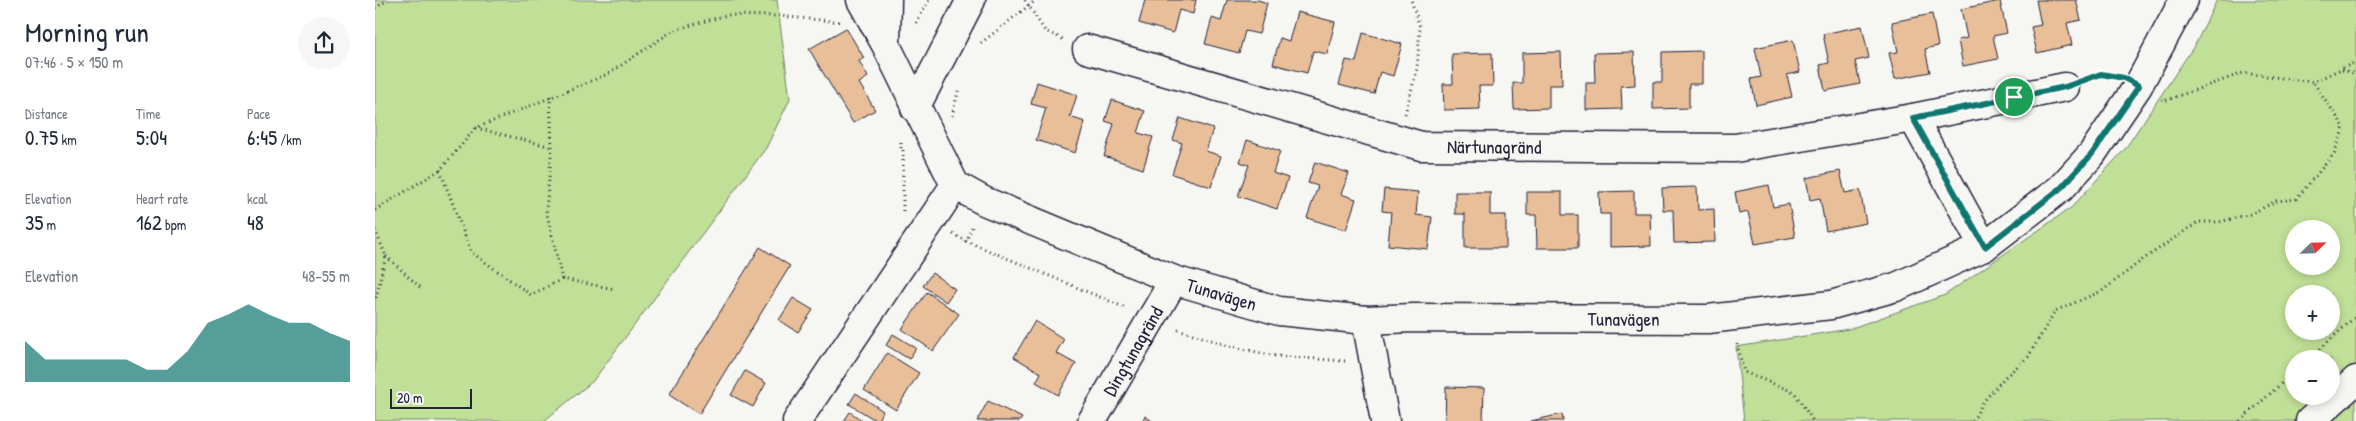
<!DOCTYPE html>
<html lang="en">
<head>
<meta charset="utf-8">
<style>
  :root { --surface:#fff; --page:#f6f6f7; --text:#1f2937; --muted:#747a83; --accent:#0f766e }
  body { margin:0; font-family:"Patrick Hand",sans-serif; background:var(--page); color:var(--text); height:100vh; display:flex; flex-direction:column; font-size:19px; white-space:nowrap }
  * { box-sizing:border-box; margin:0 }
  p { font-size:16px; color:var(--muted) }
  .icon { flex:none; width:28px; height:28px; fill:none; stroke:currentColor; stroke-width:2; stroke-linecap:round; stroke-linejoin:round }
  .map { position:relative; flex:1; overflow:hidden }
  .panel { display:flex; flex-direction:column; background:var(--surface); width:375px }
  .panel>* { flex:none }
  .needle { width:32px; rotate:67deg }
  .tools { position:absolute; left:1910px; top:220px; display:grid; gap:10px }
  .tools a { display:grid; place-items:center; width:55px; height:55px; border-radius:50%; background:var(--surface); box-shadow:0 2px 8px #0003; font-size:25px }
  .scale { position:absolute; left:15px; bottom:12px; width:82px; box-sizing:border-box; padding-left:5px; border:2px solid #22223b; border-top:0; font-size:14px; line-height:18px; white-space:nowrap; color:#22223b; -webkit-text-stroke:4px #f6f6f2; paint-order:stroke }
  .pin { position:absolute; display:grid; place-items:center; width:42px; height:42px; color:#fff; margin:-21px; border:2px solid #fff; border-radius:50%; box-shadow:0 1px 5px #0007 }
  .round { display:grid; place-items:center; flex:none; width:52px; height:52px; border-radius:26px; background:var(--page) }
  .summary { display:flex; align-items:center; justify-content:space-between; height:85px; padding:0 25px }
  h1 { font-size:28px; font-weight:600; line-height:38px }
  .stats { display:grid; grid-template-columns:repeat(3,1fr); gap:8px; height:85px; padding:5px 25px }
  .stats div { display:grid; align-content:center }
  .stats b { font-size:21px; font-weight:600 }
  .stats small { font-size:14px; font-weight:400 }
  .stats p { font-size:14px }
  .chart { height:140px; padding:10px 25px }
  .chart p { display:flex; justify-content:space-between }
  .chart svg { width:100%; height:90px; margin-top:5px; fill:var(--accent); opacity:.7 }
  main { display:flex; flex:1; min-height:0 }
  .map>svg:first-child { display:block }
</style>
</head>
<body>
<main>
<section class="panel">
<div class="summary"><div><h1>Morning run</h1><p>07:46 · 5 × 150 m</p></div><a class="round"><svg class="icon" aria-label="share" viewBox="0 0 24 24"><path d="M12 15V3M7 8l5-5 5 5M5 13v7h14v-7"/></svg></a></div>
<div class="stats">
<div><p>Distance</p><b>0.75<small> km</small></b></div>
<div><p>Time</p><b>5:04</b></div>
<div><p>Pace</p><b>6:45<small> /km</small></b></div>
</div>
<div class="stats">
<div><p>Elevation</p><b>35<small> m</small></b></div>
<div><p>Heart rate</p><b>162<small> bpm</small></b></div>
<div><p>kcal</p><b>48</b></div>
</div>
<div class="chart"><p><span>Elevation</span>48–55 m</p>
<svg viewBox="0 0 160 44" preserveAspectRatio="none"><path d="M0 44V24L10 33L20 33L30 33L40 33L50 33L60 38L70 38L80 29L90 15L100 11L110 6L120 11L130 15L140 15L150 20L160 24V44z"/></svg>
</div>
</section>
<div class="map">
<svg width="1981" height="421" viewBox="0 0 1981 421">
  <rect width="100%" height="100%" fill="#f6f6f2"/>
  <filter id="ink" filterUnits="userSpaceOnUse"><feTurbulence type="fractalNoise" baseFrequency=".02" numOctaves="2"/><feDisplacementMap in="SourceGraphic" scale="10" xChannelSelector="R" yChannelSelector="G"/><feConvolveMatrix kernelMatrix="1 2 1 2 8 2 1 2 1" color-interpolation-filters="sRGB"/></filter>
  <g filter="url(#ink)">
    <path fill="#c0df97" stroke="#718069" fill-rule="evenodd" d="M0 0H402L415 99 391 148 218 381 169 421H0Z
      M1842 0H1981V421H1369L1361 347 1474 329 1570 295 1697 207 1750 149 1821 43ZM1919 229H1956V266H1919ZM1919 294H1956V331H1919ZM1919 359H1956V396H1919Z"/>
    <path fill="#e9bf99" stroke="#22223b" d="M770 0H821L818 14 804 10 798 33 764 23Z
      M852 0H883L892 3 884 34 870 31 864 53 830 44 837 18 846 21Z
      M1661 0H1701L1706 20 1692 23 1697 45 1662 53 1656 27 1666 25Z
      M1625 1 1632 33 1618 36 1623 59 1588 66 1583 40 1592 38 1586 9Z
      M922 12 960 22 952 54 938 51 932 73 898 64 905 38 914 41Z
      M1557 14 1563 46 1550 49 1555 72 1520 79 1514 53 1523 52 1517 22Z
      M1487 26 1494 58 1480 61 1485 84 1450 91 1445 65 1454 63 1448 34Z
      M471 28 489 58 484 61 493 77 484 83 500 110 478 123 434 49Z
      M988 33 1027 44 1018 76 1005 72 999 94 964 85 971 60 981 62Z
      M1418 40 1425 72 1412 75 1417 97 1381 105 1376 79 1386 77 1380 48Z
      M1327 51V84H1314V108L1278 109V82H1287V52Z
      M1186 52 1187 85H1174V108L1139 109 1138 83H1147V53Z
      M1259 52 1260 85 1246 86 1247 109 1211 110V83H1220L1219 53Z
      M1117 53 1118 86H1104L1105 109 1069 110 1068 84H1078L1077 54Z
      M662 82 702 95 695 117 710 122 700 153 661 140 671 108 656 104Z
      M737 100 770 111 763 133 778 137 768 169 729 156 739 124 730 121Z
      M805 118 838 129 831 151 846 156 836 187 797 174 807 143 798 140Z
      M872 140 905 151 898 173 913 178 902 209 863 196 874 165 865 162Z
      M940 162 974 173 966 194 981 199 971 230 932 218 943 186 933 183Z
      M1465 171 1470 193 1485 190 1491 223 1451 231 1445 198 1435 200 1431 178Z
      M1394 185 1398 207 1414 204 1420 237 1380 244 1373 212 1364 214 1360 192Z
      M1322 187 1323 210 1339 209 1340 242 1299 243 1298 210H1288L1287 188Z
      M1009 189 1043 192 1041 215 1057 217 1053 249 1013 245 1016 212 1007 211Z
      M1259 191V213H1275L1276 246 1235 247V214H1225L1224 192Z
      M1080 192H1115V215H1131V248H1090V214H1080Z
      M1152 192H1187V215H1203V248H1162L1161 215H1152Z
      M385 247 415 266 324 414 294 395Z
      M557 273 580 289 571 302 548 286Z
      M552 292 584 314 558 351 527 329Z
      M418 298 438 310 423 332 404 320Z
      M660 321 689 339 681 353 701 364 683 395 661 382 666 373 639 357Z
      M518 334 541 348 534 359 511 345Z
      M512 353 544 373 521 410 489 390Z
      M370 371 391 383 378 407 356 395Z
      M1071 387 1109 388 1108 421H1070Z
      M481 393 508 411 502 421 474 404Z
      M613 401 647 418 645 421H602Z
      M475 412 488 421H469Z
      M1187 414 1188 421H1156Z
      M770 416 777 421H767Z"/>
    <g fill="none" stroke-linecap="round" stroke-linejoin="round">
      <defs>
        <g id="minor">
          <path id="s1" d="M486 0 511 45 580 185 609 201 799 280 904 311 991 320 1038 318 1333 319 1456 305 1521 287 1609 247 1686 188 1717 154 1763 86 1809 0"/>
          <path d="M511 43 512 0"/>
          <path id="s2" d="M712 49 1046 146 1360 148 1538 118 1609 247"/>
          <path d="M540 108 596 0"/>
          <path d="M1538 118 1690 87"/>
          <path d="M991 320 1010 421"/>
          <path d="M422 421 580 185"/>
          <path id="s3" d="M717 421 799 280"/>
          <path d="M1935 421 1981 380"/>
        </g>
      </defs>
      <use href="#minor" stroke="#22223b" stroke-width="31"/>
      <path stroke="#22223b" stroke-width="3" stroke-dasharray="1 4" stroke-linecap="butt" d="M650 0 670 31 688 39
        M0 8 13 0
        M541 23 554 0
        M606 43 661 0
        M1967 70 1981 74
        M1716 78 1727 74 1736 76
        M175 96 177 147 171 210 187 279 240 289
        M1787 99 1789 101 1868 73 1938 82 1981 62
        M1030 114 1042 69 1045 27 1036 0
        M577 116 584 88
        M101 128 177 147
        M526 142V150
        M528 150V212
        M65 170 96 252 156 295 187 279
        M0 210 65 170 101 128 233 74 299 30 352 15 403 16 467 22
        M597 227 591 241 751 308
        M0 230 11 256 0 301
        M578 234 591 241
        M11 256 47 289
        M803 329 854 346 900 356 970 361
        M1362 344 1369 372 1419 392 1438 421
        M1934 359 1981 316
        M1598 421 1608 402 1630 377 1653 357 1680 311 1727 291 1766 261 1823 222H1844L1876 214 1901 201 1921 199 1959 154 1969 127 1938 82
        M1865 421 1919 372"/>
      <use href="#minor" stroke="#f6f6f2" stroke-width="28"/>
    </g>
  </g>
  <g fill="none" stroke-linecap="round" stroke-linejoin="round" filter="url(#ink)">
    <defs>
      <path id="route" d="M1726 74 1749 78 1764 86 1717 154 1686 188 1610 247 1538 118 1690 87Z"/>
    </defs>
    <use href="#route" stroke="#fff" stroke-width="10"/>
    <use href="#route" stroke="#0f766e" stroke-width="6"/>
  </g>
  <g text-anchor="middle" dominant-baseline="central" stroke-width="4.5" stroke-linejoin="round" paint-order="stroke">
    <g font-size="19" fill="#22223b" stroke="#f6f6f2">
      <text stroke="none"><textPath href="#s2" startOffset="421">Närtunagränd</textPath></text>
      <text stroke="none"><textPath href="#s1" startOffset="496">Tunavägen</textPath></text>
      <text stroke="none"><textPath href="#s1" startOffset="901">Tunavägen</textPath></text>
      <text stroke="none"><textPath href="#s3" startOffset="81">Dingtunagränd</textPath></text>
    </g>
  </g>
</svg>
<div class="tools">
<a><svg class="needle" viewBox="-14 -14 28 28"><path d="M0-13l5 13h-10z" fill="#e53935"/><path d="M0 13l5-13h-10z" fill="#747a83"/></svg></a>
<a>+</a>
<a>−</a>
</div>
<div class="scale">20 m</div>
<div class="pin" style="left:1639px;top:97px;background:#1e9e55"><svg class="icon" aria-label="arrive" viewBox="0 0 24 24"><path d="M6 21V4h12l-3 4 3 4H6"/></svg></div>
</div>
</main>
</body>
</html>
